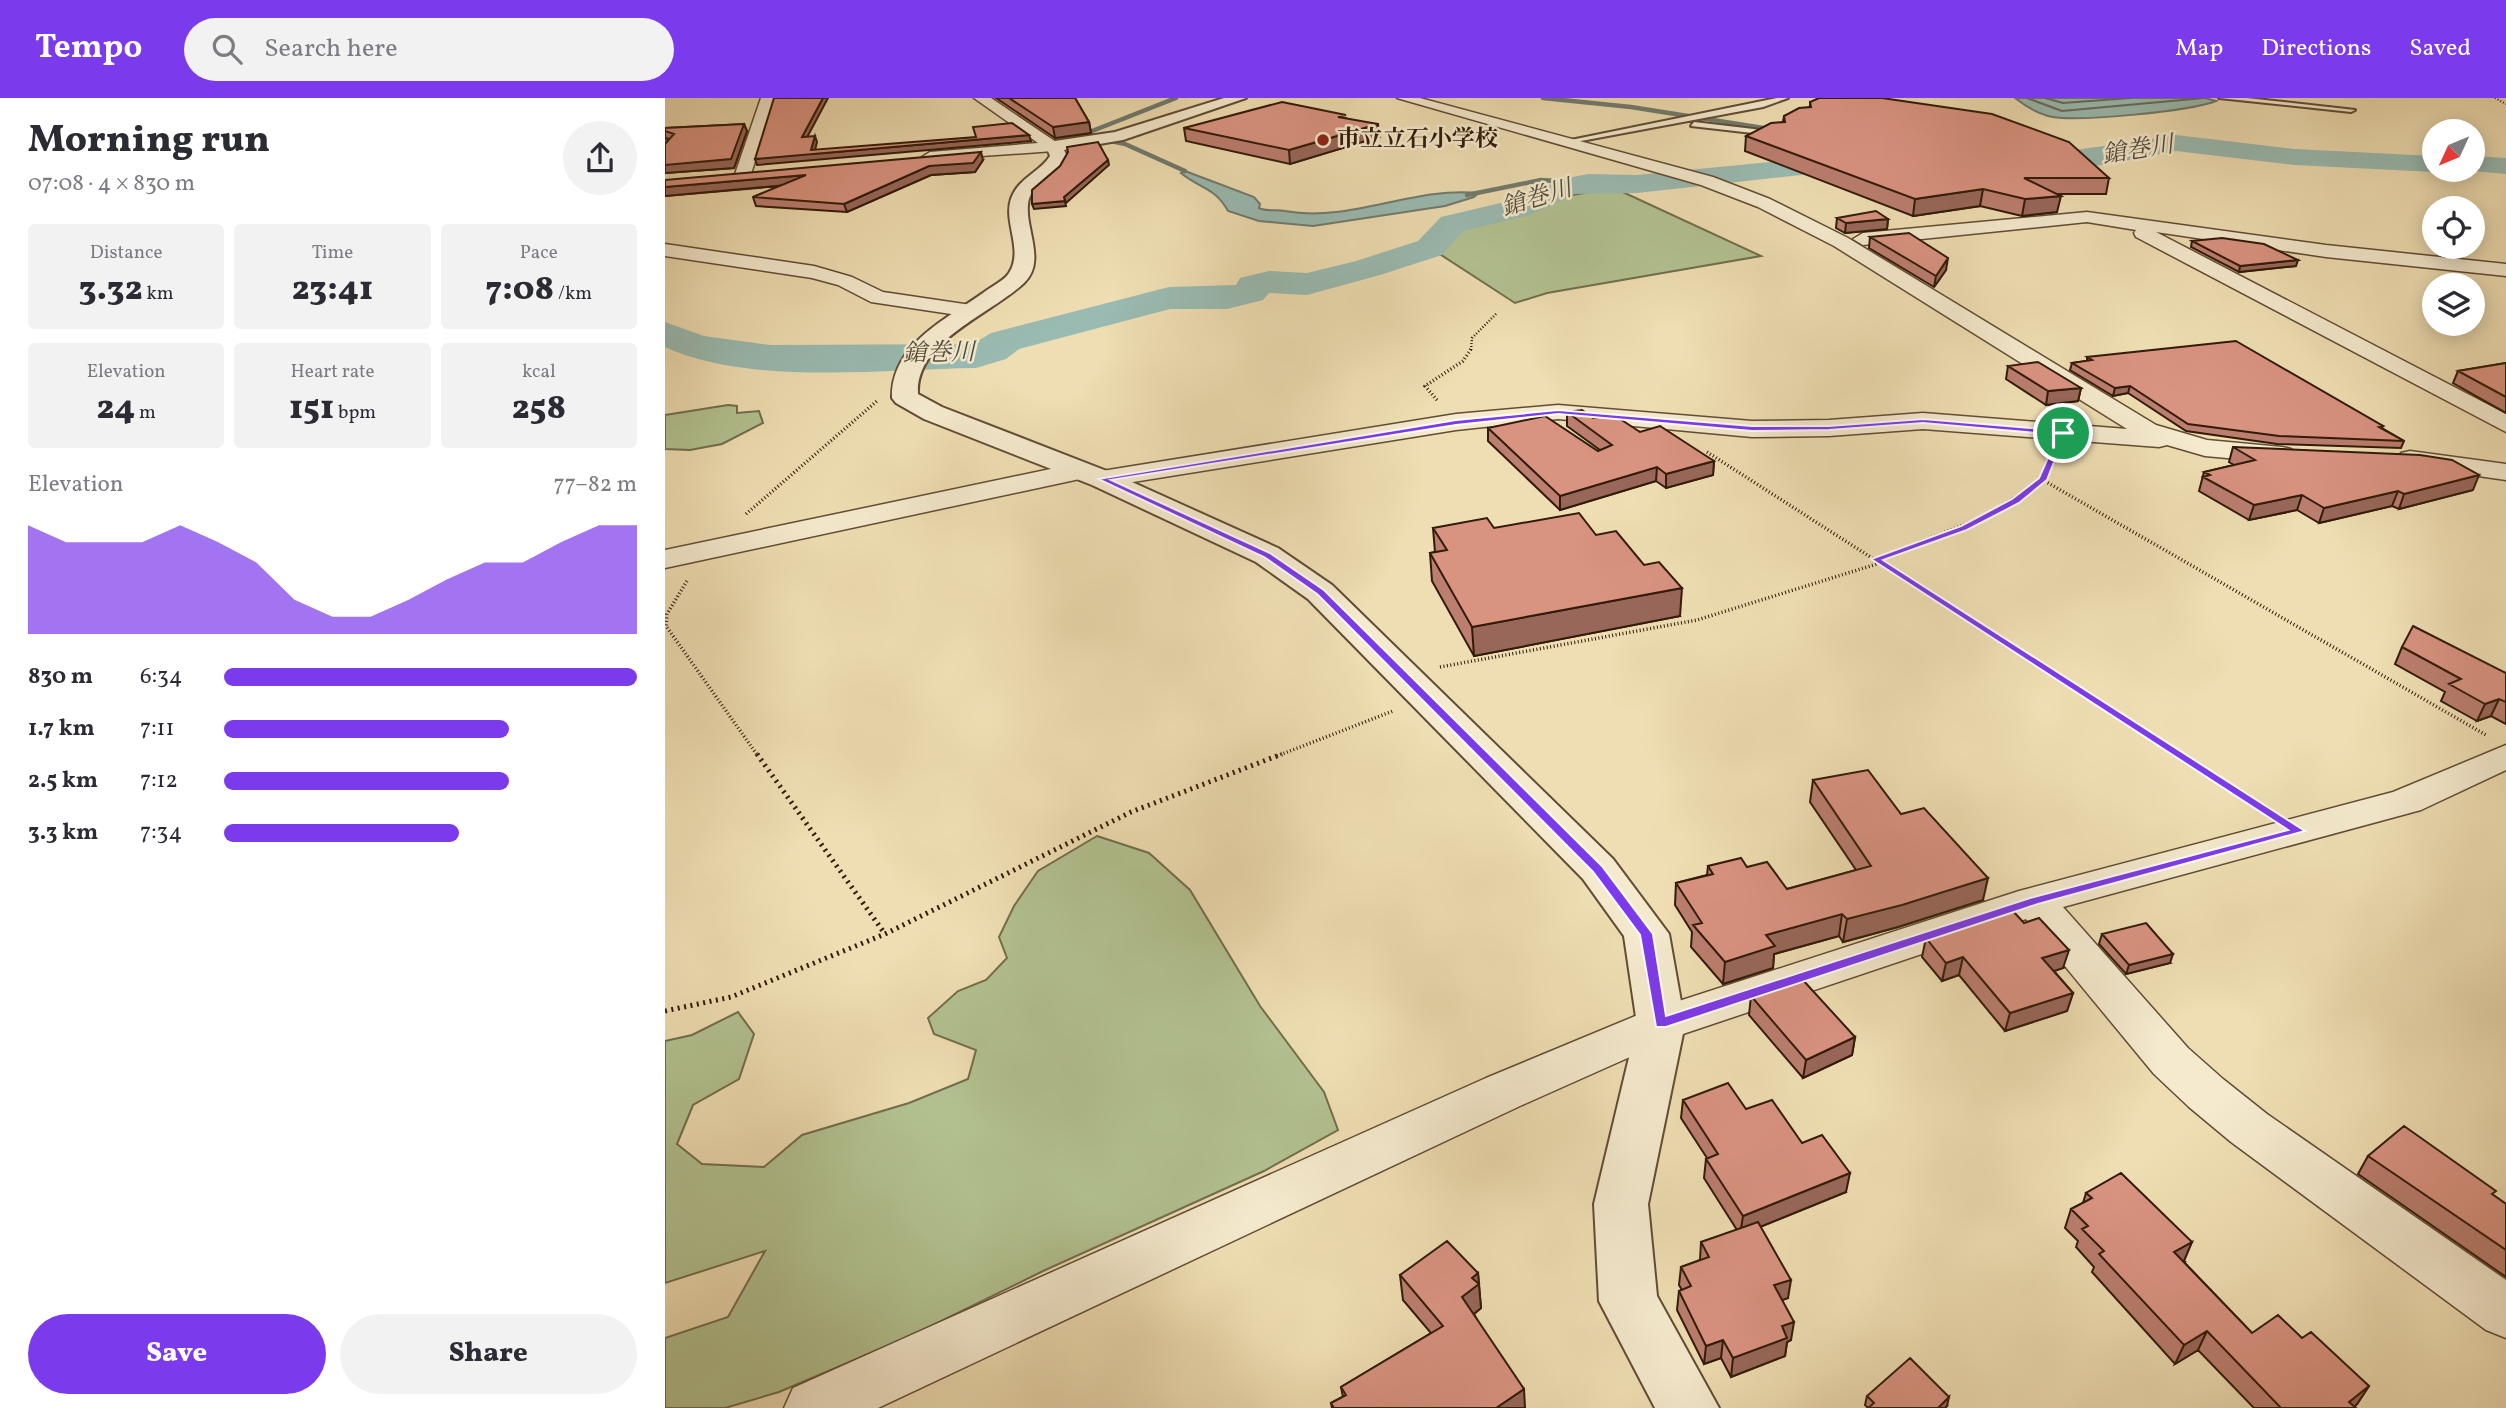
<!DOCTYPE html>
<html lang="en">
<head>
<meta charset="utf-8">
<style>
  :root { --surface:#fff; --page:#f2f2f3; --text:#2b2b33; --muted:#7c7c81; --accent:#7c3aed }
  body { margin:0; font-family:Vollkorn,"Noto Serif JP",serif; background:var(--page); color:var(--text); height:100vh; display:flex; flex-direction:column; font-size:26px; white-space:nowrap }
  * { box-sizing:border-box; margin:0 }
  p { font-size:23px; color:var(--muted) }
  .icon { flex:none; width:38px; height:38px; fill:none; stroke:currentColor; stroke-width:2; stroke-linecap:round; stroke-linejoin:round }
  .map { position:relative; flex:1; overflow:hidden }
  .panel { display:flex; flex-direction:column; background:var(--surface); width:665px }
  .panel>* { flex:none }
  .needle { width:46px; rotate:226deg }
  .fabs { position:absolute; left:1757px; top:21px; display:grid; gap:14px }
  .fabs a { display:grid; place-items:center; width:63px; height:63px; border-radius:50%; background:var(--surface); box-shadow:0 4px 18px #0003; font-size:35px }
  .pin { position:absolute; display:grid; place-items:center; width:60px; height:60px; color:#fff; margin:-30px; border:4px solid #fff; border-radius:50%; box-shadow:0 2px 7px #0007 }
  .round { display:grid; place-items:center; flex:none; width:74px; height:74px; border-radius:37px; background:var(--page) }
  .headline { display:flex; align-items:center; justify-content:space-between; height:119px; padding:0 28px }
  h1 { font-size:38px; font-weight:800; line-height:52px }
  .metrics { display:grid; grid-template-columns:repeat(3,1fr); gap:10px; height:119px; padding:7px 28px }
  .metrics div { display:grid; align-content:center; border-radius:7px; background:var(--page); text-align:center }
  .metrics b { font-size:35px; font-weight:800 }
  .metrics small { font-size:19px; font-weight:400 }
  .metrics p { font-size:19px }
  .chart { height:196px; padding:14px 28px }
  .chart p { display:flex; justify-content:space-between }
  .chart svg { width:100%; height:126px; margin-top:7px; fill:var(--accent); opacity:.7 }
  .primary-button { display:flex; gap:14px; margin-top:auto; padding:14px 28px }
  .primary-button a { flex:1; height:80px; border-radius:42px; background:var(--accent); color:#fff; font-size:28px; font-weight:800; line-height:80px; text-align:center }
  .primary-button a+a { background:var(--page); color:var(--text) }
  ul { padding:0 28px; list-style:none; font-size:23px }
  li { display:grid; grid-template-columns:112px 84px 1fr; align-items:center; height:52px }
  li i { height:18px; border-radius:9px; background:var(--accent) }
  header { display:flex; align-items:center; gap:42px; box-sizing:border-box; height:98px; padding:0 35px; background:var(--accent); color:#fff }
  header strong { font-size:33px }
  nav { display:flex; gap:38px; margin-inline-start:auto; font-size:24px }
  .search { width:490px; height:63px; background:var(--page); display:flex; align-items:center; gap:18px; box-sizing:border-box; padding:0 24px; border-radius:38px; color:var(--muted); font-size:26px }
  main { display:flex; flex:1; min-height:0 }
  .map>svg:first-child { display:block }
</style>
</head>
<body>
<header>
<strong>Tempo</strong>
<div class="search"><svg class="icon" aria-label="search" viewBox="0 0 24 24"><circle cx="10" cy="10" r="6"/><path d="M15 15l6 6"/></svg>Search here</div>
<nav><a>Map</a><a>Directions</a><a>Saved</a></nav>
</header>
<main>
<section class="panel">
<div class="headline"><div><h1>Morning run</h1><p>07:08 · 4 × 830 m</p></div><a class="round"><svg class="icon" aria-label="share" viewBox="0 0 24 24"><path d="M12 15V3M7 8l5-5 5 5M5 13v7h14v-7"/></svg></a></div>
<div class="metrics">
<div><p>Distance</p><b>3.32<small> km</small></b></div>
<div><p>Time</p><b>23:41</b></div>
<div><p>Pace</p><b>7:08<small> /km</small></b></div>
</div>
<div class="metrics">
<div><p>Elevation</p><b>24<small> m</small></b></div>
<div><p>Heart rate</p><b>151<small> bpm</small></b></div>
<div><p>kcal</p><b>258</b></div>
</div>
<div class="chart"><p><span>Elevation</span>77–82 m</p>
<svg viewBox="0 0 160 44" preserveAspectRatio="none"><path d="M0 44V6L10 12L20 12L30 12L40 6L50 12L60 19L70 32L80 38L90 38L100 32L110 25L120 19L130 19L140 12L150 6L160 6V44z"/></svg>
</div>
<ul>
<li><b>830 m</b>6:34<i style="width:100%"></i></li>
<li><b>1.7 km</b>7:11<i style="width:69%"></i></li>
<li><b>2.5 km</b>7:12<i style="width:69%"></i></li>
<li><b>3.3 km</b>7:34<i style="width:57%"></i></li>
</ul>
<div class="primary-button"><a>Save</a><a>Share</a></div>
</section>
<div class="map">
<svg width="1841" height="1310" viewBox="0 0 1841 1310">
  <rect width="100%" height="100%" fill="#efdeb3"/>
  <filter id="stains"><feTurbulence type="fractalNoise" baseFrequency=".00286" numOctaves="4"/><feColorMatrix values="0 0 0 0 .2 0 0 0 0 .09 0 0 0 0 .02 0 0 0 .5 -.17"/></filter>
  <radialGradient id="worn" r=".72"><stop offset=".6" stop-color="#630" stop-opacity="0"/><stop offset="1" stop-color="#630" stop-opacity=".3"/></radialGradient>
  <path fill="#b3c291" stroke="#726e4d" stroke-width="2" d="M949 90 1096 158 882 195 850 205 770 153 787 133 799 127 837 119 883 101Z
    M63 307 72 308V315L94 313 98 325 57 346 25 352 0 351V317Z
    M432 738 484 755 525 792 595 908 659 994 673 1032 599 1073 376 1174 248 1237 114 1294 60 1310H0V1240L63 1219 100 1153 0 1185V943L27 937 73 914 89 936 74 981 28 1007 12 1046 37 1066 99 1069 137 1037 244 1005 303 981 311 952 269 936 263 920 293 893 321 882 342 860 334 839 349 808 373 773Z"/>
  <path fill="#9abbb2" stroke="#707b6e" stroke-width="2" d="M1350 0H1540L1551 3C1525 13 1409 25 1383 18 1372 15 1359 7 1350 0Z
    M520 73 589 99 595 106 594 110C602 114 611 111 620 113 685 125 749 88 813 95L809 99 780 108 648 128 594 123 563 113C550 89 535 91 516 75Z"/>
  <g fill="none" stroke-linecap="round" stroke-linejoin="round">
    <path stroke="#666b5e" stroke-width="2" d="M1362 0 1397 13 1539 0
      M1380 0 1398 5 1466 0"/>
    <path stroke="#707b6e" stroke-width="4.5" d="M511 0 417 37 460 46 520 73
      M878 0 966 9 1111 32
      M802 97 876 82 924 85"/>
    <path fill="#9abbb2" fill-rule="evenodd" d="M1511 37 1630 51 1769 58V72H1779L1769 74 1630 67 1511 53 1437 67 1375 73 1339 84 1329 81 1325 75 1329 69C1388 52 1450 48 1511 37Z
      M1209 54 1219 56 1223 62 1219 68 972 95 910 96 865 117 798 133 777 157 715 177 642 197 604 195 598 202 562 211H505L354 251 341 261 311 270C219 271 84 288 0 249V224L39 238 105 247 308 246 326 235 504 189 571 187 575 180 604 173 642 175 691 163 753 143 776 119 844 103 902 80 924 76 972 77Z
      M1808 58 1841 60V76L1798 72H1808Z"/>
    <defs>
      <path id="service" d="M1112 0H1123L1098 9 900 46 896 44Z
        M1554 0H1582L1690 12 1686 14Z
        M1029 24 1114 34 1118 36 1114 38 1026 28Z"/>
      <path id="minor" d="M96 0H110L86 76 84 80H72L70 76Z
        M309 0H326L397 48 389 53 259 62 257 59 265 54 373 45Z
        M732 0H755L1048 79 1105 101 1183 140 1491 327 1542 342 1617 349 1626 351 1630 357 1626 363 1617 365 1540 358 1502 347 1494 349 1258 331 1164 338 1087 339 893 321 791 332 437 389 427 387 423 381 427 375 437 373 791 316 893 307 1087 323 1164 322 1258 315 1462 331 1169 148 1093 109 1036 87Z
        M1422 114 1661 147 1841 166V178L1661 159 1491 134 1841 316V334L1471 139 1469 135 1471 132 1422 124 1198 147 1188 141 1198 135Z
        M0 146 149 168 187 179 218 194 306 207 317 213 306 219 206 204 173 187 147 180 0 158Z
        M1745 353 1841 366V382L1736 367 1732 361 1736 355Z
        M414 365 424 367 428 373 424 379 0 470V452Z
        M1841 647V672L1756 712 1398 809 1523 950 1558 981 1602 1016 1841 1182V1240L1821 1232 1566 1044 1524 1009 1489 976 1361 821 1012 938 855 1008 213 1310H119L128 1290 821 980 980 914 1354 793 1728 694Z"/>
      <path id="tertiary" d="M559 0H581L458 42 399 52 402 58C399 64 395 71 390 76 380 84 368 88 364 101 357 127 383 162 359 185 325 217 250 243 253 296L277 309 447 375 613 450 667 487 948 761 1004 836 1020 926 983 1106 992 1198 1054 1310H990L934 1203 929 1106 972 926 959 838 918 781 643 501 591 464 427 387 259 321 231 305 227 300C226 247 280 222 318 195 325 189 339 183 344 175 359 152 338 124 346 101 353 80 374 75 385 58L381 48 383 44 450 34Z"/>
    </defs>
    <use href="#service" stroke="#614c34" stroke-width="4"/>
    <use href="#minor" stroke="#614c34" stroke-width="3"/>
    <use href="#tertiary" stroke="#614c34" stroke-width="4"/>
    <path stroke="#321b09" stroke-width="2" stroke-dasharray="1 2" stroke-linecap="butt" d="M1830 0 1841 6"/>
    <path stroke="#321b09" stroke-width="2.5" stroke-dasharray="1 2" stroke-linecap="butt" d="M806 252 807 240 832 215"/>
    <path stroke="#321b09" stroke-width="3.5" stroke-dasharray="1 2.5" stroke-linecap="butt" d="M772 302 760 288 798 263 806 251
      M1042 354 1515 658
      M1388 358 1378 382 1821 637
      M81 416 212 303
      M1211 461 1319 419 1378 382
      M22 483 2 516 1 528 93 658
      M775 569 1032 522 1215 465
      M612 658 728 613"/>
    <path stroke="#321b09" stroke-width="5" stroke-dasharray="2 4.5" stroke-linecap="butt" d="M92 656 220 836
      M1513 656 1597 710
      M0 913 66 899 220 836 466 714 617 656"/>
    <use href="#service" fill="#f5eace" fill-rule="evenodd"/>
    <use href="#minor" fill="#f5eace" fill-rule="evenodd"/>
    <use href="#tertiary" fill="#f5eace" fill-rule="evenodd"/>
  </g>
  <path fill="#bb7e6f" stroke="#321b09" stroke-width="2" d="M331 0H410L424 24 426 35 390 40Z
    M1145 4 1444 80 1441 96H1392V114L1357 118 1315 108 1248 118 1080 53 1081 38 1118 24 1119 18 1145 9Z
    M681 20 714 39 625 66 521 43 519 30Z
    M79 26 82 33 69 70 0 75V45L4 41 1 40 0 42V30Z
    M318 62 310 74 266 77 182 114 91 108 88 99 115 88 0 98Z
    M1172 120 1223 121 1222 131 1180 135 1171 130Z
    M1205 139 1281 172 1269 189 1204 150Z
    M1527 143 1631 168 1574 174 1526 149Z
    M1422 259 1718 328 1717 330 1739 343 1736 350 1612 346 1521 333 1463 295 1448 298 1405 272 1407 265 1422 263Z
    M1841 265V315L1788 285 1793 273Z
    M1343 268 1416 290 1413 303 1381 307 1341 281Z
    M902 314 928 320 975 334 1049 363 1048 377 1001 390 991 383 895 412 823 343V330L933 353 935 352 902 328Z
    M1568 349 1808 392 1734 411 1727 408 1654 425 1632 412 1584 422 1534 393 1539 374 1569 367 1564 364Z
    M768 430H829L931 437 979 467 1015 518 809 558 767 483 765 455 770 454Z
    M1737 549 1841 575V626L1826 618 1812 623 1776 603 1780 594 1730 566Z
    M1148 682 1236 716 1318 802 1233 829 1178 844 1174 838 1109 856 1108 870 1058 886 1026 849 1027 834 1010 807 1011 785 1042 777 1043 768 1082 769 1122 791 1191 772 1145 704Z
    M1437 836 1505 865 1461 876 1434 846Z
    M1261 840 1398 870 1389 873 1408 895 1402 913 1340 933 1294 877 1277 883 1257 859Z
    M1086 898 1190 939 1187 957 1138 980 1084 917Z
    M1018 1002 1081 1011 1137 1045 1181 1094 1095 1129 1123 1200 1117 1202 1126 1242 1122 1244 1120 1258 1066 1279 1056 1260 1039 1266 1012 1212 1014 1193 1017 1192 1014 1187 1016 1169 1035 1162 1036 1144 1072 1132 1039 1080 1041 1061 1042 1060 1016 1020Z
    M1703 1058 1828 1097 1841 1106V1179L1693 1076Z
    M1421 1095 1519 1163H1518L1587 1235 1637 1240 1704 1288 1692 1306 1689 1309 1691 1310H1589L1533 1252 1510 1266 1427 1174 1429 1169 1411 1149 1413 1143 1400 1130 1406 1111 1418 1105Z
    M813 1175 816 1210 809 1216 860 1310H667L666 1305 678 1299 676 1289 766 1235 738 1202 735 1177Z
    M1202 1298 1282 1308 1280 1310H1203L1200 1307Z"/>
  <path fill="#98675a" stroke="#321b09" stroke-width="2" d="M158 0H163L139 45 137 39Z
    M424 24 426 35 390 40 388 29Z
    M79 26 82 33 69 70 0 75V67Z
    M713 26 714 39 625 66 624 52Z
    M364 37 366 43 92 67 90 61 146 52 150 38 152 44 149 56Z
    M316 54 318 62 310 74 266 77 182 114 179 106 264 68Z
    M443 62 444 67 401 105 399 99Z
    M141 77 144 85 0 98V89Z
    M1318 91 1315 108 1248 118 1250 101Z
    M1396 98 1392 114 1357 118 1360 101Z
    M400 103 401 108 369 111 367 106Z
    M1223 121 1222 131 1180 135 1181 125Z
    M1283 160 1281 172 1269 189 1271 178Z
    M1633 162 1631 168 1574 174 1575 168Z
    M1465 288 1463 295 1448 298 1450 290Z
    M1416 290 1413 303 1381 307 1383 293Z
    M1049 363 1048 377 1001 390V376Z
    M992 369 991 383 895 412V398Z
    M1814 377 1808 392 1734 411 1739 396Z
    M1733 393 1727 408 1654 425 1659 410Z
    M1637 397 1632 412 1584 422 1589 407Z
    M1017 490 1015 518 809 558 807 529Z
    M1834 601 1826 618 1812 623 1820 606Z
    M1323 780 1318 802 1233 829 1178 844 1182 821Z
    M1177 816 1174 838 1109 856 1108 870 1058 886 1060 864 1101 837Z
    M1404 852 1398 870 1372 879 1377 860Z
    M1508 856 1505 865 1461 876 1464 867Z
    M1298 859 1294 877 1277 883 1281 865Z
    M1408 895 1402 913 1340 933 1345 915Z
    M1190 939 1187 957 1138 980 1141 962Z
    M1185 1075 1181 1094 1075 1137 1078 1118Z
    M1527 1144 1519 1163 1501 1173 1509 1154Z
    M813 1175 816 1210 799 1224 797 1199 807 1180Z
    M1126 1182 1123 1200 1107 1206 1109 1187Z
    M1129 1224 1126 1242 1122 1244 1120 1258 1066 1279 1068 1260 1117 1228Z
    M1542 1233 1533 1252 1510 1266 1519 1247Z
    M1058 1242 1056 1260 1039 1266 1041 1248Z
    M1704 1288 1692 1306 1688 1310 1684 1304Z
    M859 1291 860 1310H831Z
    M1284 1299 1282 1308 1280 1310H1273Z"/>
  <path fill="#d99381" stroke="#321b09" stroke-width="2" d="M109 0H158L137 39 150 38 146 52 311 39 308 29 347 25 364 37 90 61Z
    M344 0H410L424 24 388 29Z
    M1154 0H1217L1327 16 1404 44 1444 80H1359L1396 98 1360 101 1318 91 1250 101 1081 38 1106 25 1120 24 1119 18 1134 10 1146 9 1145 4Z
    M617 4 681 17 673 19 713 26 624 52 519 30Z
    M79 26 66 61 0 67V46L9 36 0 33V30Z
    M433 44 443 62 399 99 400 103 367 106V92L395 68 403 54 402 49Z
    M316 54 308 65 264 68 179 106 88 99 141 77 0 89V82Z
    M1211 113 1223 121 1181 125 1172 120Z
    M1244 135 1283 160 1271 178 1205 139Z
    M1557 140 1599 146 1633 162 1575 168 1527 143Z
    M1571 243 1718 328 1714 329 1739 343 1614 338 1523 326 1465 288 1450 290 1407 265 1427 262 1422 259Z
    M1373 264 1416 290 1383 293 1343 268Z
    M1841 265V299L1793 273Z
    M917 312 928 320 949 317 975 334 995 328 1049 363 1001 376 992 369 895 398 823 330 880 318 933 353 947 347 902 314Z
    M1568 349 1755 357 1787 362 1814 377 1739 396 1733 393 1659 410 1637 397 1589 407 1538 379 1545 377 1539 374 1590 362Z
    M914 415 931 437 951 433 979 467 994 464 1017 490 807 529 765 455 782 452 768 430 822 420 829 430Z
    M1748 528 1841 575V604L1834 601 1820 606 1784 586 1796 581 1737 549Z
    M1203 672 1236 716 1259 710 1323 780 1237 807 1182 821 1177 816 1101 837 1110 848 1060 864 1028 827 1037 825 1011 785 1048 776 1043 768 1076 760 1082 769 1102 764 1122 791 1206 768 1148 682Z
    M1347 812 1359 825 1374 820 1404 852 1377 860 1408 895 1345 915 1298 859 1281 865 1261 840Z
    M1481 825 1508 856 1464 867 1437 836Z
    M1137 881 1190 939 1141 962 1086 898Z
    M1063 985 1081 1011 1107 1002 1137 1045 1157 1037 1185 1075 1078 1118 1041 1061 1053 1056 1018 1002Z
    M1739 1028 1831 1093 1827 1096 1841 1106V1152L1703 1058Z
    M1456 1075 1527 1144 1509 1154 1587 1235 1613 1217 1637 1240 1646 1234 1704 1288 1684 1304 1691 1310H1616L1542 1233 1519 1247 1434 1156 1439 1153 1417 1131 1423 1128 1406 1111 1427 1100 1421 1095Z
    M1093 1124 1126 1182 1109 1187 1129 1224 1117 1228 1122 1240 1068 1260 1058 1242 1041 1248 1014 1193 1026 1188 1016 1169 1044 1159 1036 1144Z
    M782 1143 813 1175 807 1180 814 1186 797 1199 859 1291 831 1310H669L666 1305 681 1297 676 1289 778 1228 735 1177Z
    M1245 1260 1284 1299 1273 1310H1203L1209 1305 1202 1298Z"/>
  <path fill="#7c3aed" stroke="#fff" stroke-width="2" fill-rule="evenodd" d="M893 312 1087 328H1164L1258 321 1401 333 1382 382 1354 405 1302 432 1218 462 1640 733 1373 806 1001 929H991L975 837 928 774 652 496 599 459 433 381 791 322ZM893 316 1087 333 1164 332 1258 325 1393 337 1374 380 1347 401 1296 428 1206 461 1623 732 1365 800 1001 918 988 836 937 768 659 492 605 455 446 382 791 327Z"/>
  <circle fill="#8f2418" stroke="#f5eace" stroke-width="2.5" cx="658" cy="42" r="7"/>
  <g text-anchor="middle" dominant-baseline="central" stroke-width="5" stroke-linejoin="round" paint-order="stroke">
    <g font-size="23" font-weight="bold" fill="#321b09" stroke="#f5eace" text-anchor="start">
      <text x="672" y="42">市立立石小学校</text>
    </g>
    <g font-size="24" font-style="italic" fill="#514b3c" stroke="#f5eace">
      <text transform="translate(1473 53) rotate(-9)">鎗巻川</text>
      <text transform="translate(872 101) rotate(-17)">鎗巻川</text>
      <text transform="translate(274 256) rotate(-1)">鎗巻川</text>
    </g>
  </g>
  <rect width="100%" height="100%" filter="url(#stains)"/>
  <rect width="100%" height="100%" fill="url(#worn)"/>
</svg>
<div class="fabs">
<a><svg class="needle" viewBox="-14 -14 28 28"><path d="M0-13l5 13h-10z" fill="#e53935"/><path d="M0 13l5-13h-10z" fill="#7c7c81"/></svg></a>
<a><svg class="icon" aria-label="locate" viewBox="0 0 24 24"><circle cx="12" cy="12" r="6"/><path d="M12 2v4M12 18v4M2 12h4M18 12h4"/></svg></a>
<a><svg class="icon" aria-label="layers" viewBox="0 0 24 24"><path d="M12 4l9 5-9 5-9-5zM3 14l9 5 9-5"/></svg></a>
</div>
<div class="pin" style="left:1398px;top:335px;background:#1e9e55"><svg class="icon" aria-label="arrive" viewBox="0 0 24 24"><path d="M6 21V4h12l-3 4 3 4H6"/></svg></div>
</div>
</main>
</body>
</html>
